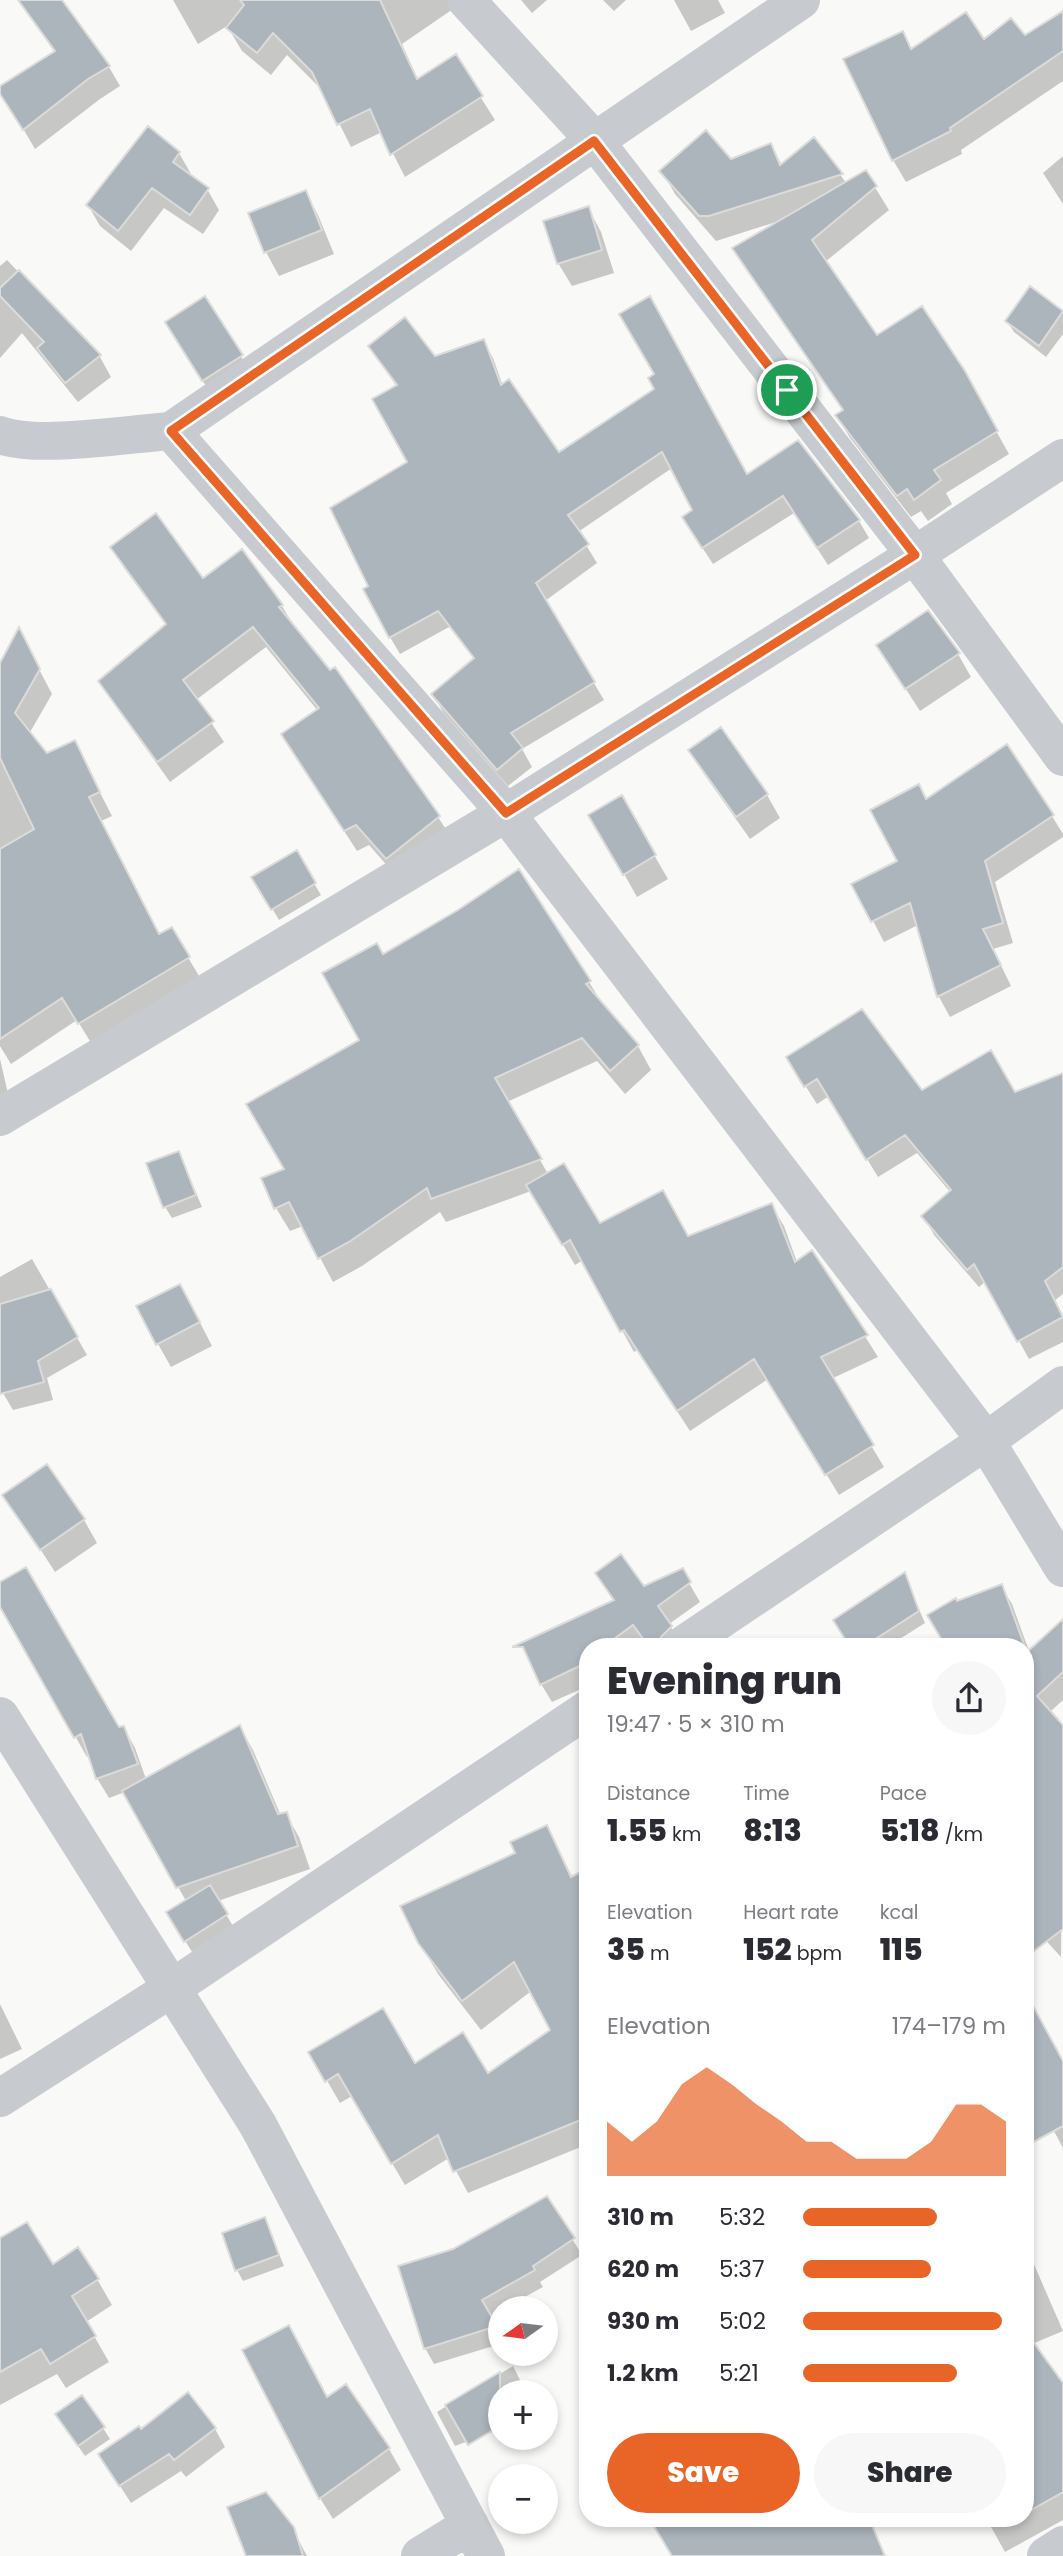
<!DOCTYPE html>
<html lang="en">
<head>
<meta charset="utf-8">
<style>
  :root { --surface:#fff; --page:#f7f7f7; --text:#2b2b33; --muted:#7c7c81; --accent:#e96427 }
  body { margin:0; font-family:Poppins,sans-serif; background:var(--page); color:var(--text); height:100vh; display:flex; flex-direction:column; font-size:26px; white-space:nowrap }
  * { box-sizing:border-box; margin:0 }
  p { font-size:23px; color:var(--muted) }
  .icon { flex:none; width:38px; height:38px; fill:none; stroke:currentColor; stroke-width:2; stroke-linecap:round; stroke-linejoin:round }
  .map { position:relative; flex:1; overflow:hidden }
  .panel { position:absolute; left:579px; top:1638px; width:455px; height:889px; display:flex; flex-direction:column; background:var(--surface); border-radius:28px; box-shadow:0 4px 10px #0003 }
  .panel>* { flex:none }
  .needle { width:46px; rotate:256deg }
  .fabs { position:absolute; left:488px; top:2296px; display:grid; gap:14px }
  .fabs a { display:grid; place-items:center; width:70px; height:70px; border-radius:50%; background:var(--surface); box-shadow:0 4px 10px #0003; font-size:35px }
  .pin { position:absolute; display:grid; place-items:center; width:60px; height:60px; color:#fff; margin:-30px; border:4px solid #fff; border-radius:50%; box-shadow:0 2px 7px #0007 }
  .round { display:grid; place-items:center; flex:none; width:74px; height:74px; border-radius:37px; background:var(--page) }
  .summary { display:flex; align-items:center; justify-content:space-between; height:119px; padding:0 28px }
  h1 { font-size:38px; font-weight:800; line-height:52px }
  .metrics { display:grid; grid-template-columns:repeat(3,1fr); gap:10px; height:119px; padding:7px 28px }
  .metrics div { display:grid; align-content:center }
  .metrics b { font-size:30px; font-weight:800 }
  .metrics small { font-size:19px; font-weight:400 }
  .metrics p { font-size:19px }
  .chart { height:196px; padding:14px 28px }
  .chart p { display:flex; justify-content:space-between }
  .chart svg { width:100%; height:126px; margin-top:7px; fill:var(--accent); opacity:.7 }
  .action { display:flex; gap:14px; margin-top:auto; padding:14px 28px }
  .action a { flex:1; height:80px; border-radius:42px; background:var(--accent); color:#fff; font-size:28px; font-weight:800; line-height:80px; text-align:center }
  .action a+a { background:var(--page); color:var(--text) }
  ul { padding:0 28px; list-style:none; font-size:23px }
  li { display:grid; grid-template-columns:112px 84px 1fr; align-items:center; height:52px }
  li i { height:18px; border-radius:9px; background:var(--accent) }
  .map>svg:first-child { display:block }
</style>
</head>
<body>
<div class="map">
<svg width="1063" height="2556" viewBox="0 0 1063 2556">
  <rect width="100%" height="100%" fill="#f9f9f7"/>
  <path fill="#0003" d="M47 0H60L109 67 120 86 100 99 35 149 0 89 55 53 29 13Z
    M173 0H452L456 7 402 44 418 80 455 57 495 120 405 177 382 132 351 147 323 91 287 55 271 75 242 51 227 26 198 44Z
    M521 0H547L532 13Z
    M603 0H626L614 11Z
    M674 0H718L725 13 691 31Z
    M1063 23V81L961 150 962 154 906 182 893 160 902 33 912 50 1025 38Z
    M814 140 847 184 866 173 889 210 825 262 877 337 963 372 1009 454 946 493 952 504 928 521 921 511 911 517 850 438 837 416 844 411 735 249 779 221 716 241 675 194 662 171 731 161 770 145 782 165Z
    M179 153 191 174 189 176 207 189 219 210 203 234 164 208 131 251 100 226 88 205Z
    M1063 156V204L1043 173Z
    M305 192 318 215 334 254 279 276 266 252 250 214Z
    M588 208 601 232 614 273 572 286 558 263Z
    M7 260 100 357 111 377 78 402 22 333 0 358V266Z
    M1031 288 1063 314V334L1046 357 1014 332 1007 321Z
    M205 299 255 379 217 403 180 346Z
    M483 341 493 358 503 386 558 454 656 390 747 476 798 442 859 521 869 538 828 565 794 513 713 564 694 535 695 510 672 468 578 532 597 563 545 601 604 700 522 749 532 767 508 786 443 712 433 694 475 660 449 627 400 654 390 637 409 463 397 387 370 347 434 358Z
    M112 547 203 581 282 606 294 626 438 817 451 837 399 879 369 845 357 851 296 756 318 711 266 647 196 700 224 742 170 782 113 702 101 681 166 625 124 568Z
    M19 631 52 694 29 734 47 756 74 742 112 816 101 821 159 936 171 929 202 981 93 1046 77 1020 11 1064 0 1046V666Z
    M878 646 958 654 971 677 920 711Z
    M720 729 767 795 780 818 750 839 704 774 690 750Z
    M621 798 668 879 637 897 591 815Z
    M926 801 1052 816 1063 834V837L995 882 1013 943 993 949 1011 986 950 1017 939 997 918 925 884 942 854 884 899 861Z
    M296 853 321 895 279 920 254 878Z
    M383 956 589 982 603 1005 638 1046 651 1070 625 1094 597 1061 507 1102 548 1174 599 1225 688 1238 771 1205 784 1226 797 1262 812 1252 878 1357 831 1379 884 1467 839 1495 768 1379 690 1431 637 1350 634 1352 583 1260 575 1265 531 1191 446 1222 440 1212 362 1266 333 1282 303 1226 290 1231 276 1208 286 1170 362 1041Z
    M0 1059 13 1115 0 1124Z
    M1063 1075V1294L1054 1301 1063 1318V1342L1029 1359 986 1281 979 1287 934 1235 924 1216 951 1193 917 1153 878 1177 829 1096 817 1104 799 1076 922 1093 1015 1094Z
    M179 1153 202 1207 172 1218 165 1207Z
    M32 1259 87 1355 47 1378 53 1400 13 1410 3 1393 0 1380V1277Z
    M193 1309 212 1346 171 1367 158 1344Z
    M84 1520 97 1543 55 1572 24 1524Z
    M682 1571 700 1602 669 1624 681 1645 648 1647 644 1642 639 1647H588V1686L552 1702 541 1684 614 1602 597 1574 643 1588Z
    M904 1575 925 1623 887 1647H851Z
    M0 1584 118 1729 124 1728 135 1748 146 1779 240 1727 253 1750 281 1816 286 1814 299 1837 310 1869 218 1901 233 1926 192 1952 168 1913 186 1901 125 1792 109 1798 97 1778 90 1756 87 1757 0 1604Z
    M1001 1586 1012 1604 1029 1651 1063 1628V1700L1050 1712 1063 1727 1061 1957 1026 1919V1647H948L956 1603Z
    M546 1827 573 1878 588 1870V1940L553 1974 481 2030 438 1974 420 1943Z
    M1026 1996 1063 2064V2148L1026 2079Z
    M0 2004 22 2049 0 2059Z
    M311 2053 488 2075 588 2063V2144L468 2193 449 2158 405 2185 352 2096 340 2103Z
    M547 2198 582 2255 540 2282 543 2287 505 2308H500V2311L490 2316 500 2336V2344L434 2364 425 2348 453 2251Z
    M265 2219 284 2266 243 2281 237 2270Z
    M1026 2246 1063 2331 1032 2344 1063 2386V2520L1005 2552 986 2518H1026Z
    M0 2264 52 2267 97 2279 112 2305 86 2322 109 2362 66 2388 57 2374 0 2405Z
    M513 2366 526 2392H500V2429L455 2446 437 2412Z
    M188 2395 215 2429 225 2447 186 2477 181 2471 131 2503 111 2472 140 2431Z
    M327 2399 389 2449 401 2470 333 2519 320 2498Z
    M64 2426 103 2428 110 2439 85 2456Z
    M292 2528 307 2556H248Z"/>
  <path fill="#adb5bc" stroke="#dbdbd9" stroke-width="2" d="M18 0H62L110 66 88 79 23 130 0 94V86L55 51Z
    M240 0H380L417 79 456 54 483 96 390 155 370 109 337 125 312 72 273 33 257 53 226 28 244 5Z
    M1063 11V51L950 128 951 131 892 161 843 59 903 31 911 49 966 12 984 39 1011 18 1025 35Z
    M148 126 180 152 173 162 209 188 190 215 152 188 118 231 86 205Z
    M706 130 731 159 771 143 780 165 814 137 843 174 709 216H699L659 171Z
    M866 170 877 186 812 240 877 335 922 306 965 371 998 431 934 470 941 480 914 500 907 489 897 496 835 415 843 410 732 248Z
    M306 190 322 230 264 253 248 213Z
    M589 206 602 250 557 264 543 221Z
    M19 270 101 355 65 383 37 348 44 342 0 296V288Z
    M1030 286 1063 311 1039 346 1005 321Z
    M205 296 243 355 202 381 165 322Z
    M650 296 747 474 798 440 860 520 817 548 783 496 702 548 682 517 692 510 662 452 568 515 589 544 536 583 595 682 511 733 523 748 497 770 431 694 474 658 438 611 389 638 363 589 368 586 330 508 407 462 372 399 397 385 368 346 405 317 435 356 484 339 501 385 509 379 559 452 654 389 648 378 654 374 619 314Z
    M156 513 203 578 242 549 283 605 279 607 330 670 335 667 440 816 386 859 356 825 344 831 281 734 319 708 253 627 183 680 214 721 157 762 98 681 166 624 110 547Z
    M928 610 960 653 905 689 876 645Z
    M19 627 40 669 15 713 47 753 75 740 100 792 89 797 159 934 172 927 190 957 78 1024 62 998 0 1039V849L34 829 0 758V663Z
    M721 727 768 794 736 817 688 750Z
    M1007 744 1054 815 985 861 1003 923 983 929 1001 965 937 997 910 903 871 922 851 884 897 861 870 810 919 784 926 799Z
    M622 795 656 855 623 875 588 815Z
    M297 850 316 883 271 910 251 877Z
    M519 869 591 981 586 984 639 1045 610 1071 582 1038 495 1078 542 1159 431 1199 427 1188 349 1242 318 1259 289 1202 274 1209 261 1178 284 1169 246 1104 359 1040 322 973 377 943 383 954 458 910Z
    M862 1009 922 1090 991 1050 1015 1092 1063 1073V1267L1045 1281 1063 1317 1017 1342 974 1264 967 1270 921 1216 951 1190 905 1135 866 1160 817 1079 804 1087 786 1057Z
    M179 1151 196 1195 163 1208 146 1163Z
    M564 1163 600 1223 663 1190 688 1236 772 1203 795 1262 812 1250 868 1335 821 1357 874 1445 825 1475 754 1359 677 1411 624 1330 620 1332 570 1240 562 1245 526 1185Z
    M180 1284 200 1322 156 1345 136 1306Z
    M51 1289 78 1337 38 1361 44 1382 0 1394V1304Z
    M47 1464 85 1519 40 1550 2 1495Z
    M621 1554 644 1586 683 1568 691 1582 658 1606 672 1626 661 1637 658 1647H649L633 1625 603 1647H588V1662L540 1685 523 1647H512L614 1600 595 1573Z
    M26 1567 119 1727 124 1726 138 1764 96 1779 81 1734 74 1738 0 1607V1582Z
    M905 1572 919 1611 863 1647H850L833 1620Z
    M1002 1584 1025 1647H946L927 1615 956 1598 957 1601Z
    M1063 1619V1672L1037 1696 1063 1725V1929L1026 1957V1653Z
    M240 1725 278 1814 287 1812 298 1846 176 1888 122 1791Z
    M547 1825 571 1877 588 1868V2117L453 2172 438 2135 391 2164 338 2074 325 2082 308 2052 383 2008 415 2063 463 2032 488 2073 550 2030 514 1962 462 2001 418 1943 400 1906 515 1853 510 1842Z
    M210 1885 228 1914 184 1942 166 1912Z
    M1026 1993 1063 2061V2126L1026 2146Z
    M547 2196 575 2238 533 2266 535 2270 482 2300 497 2326 424 2349 398 2266 453 2249Z
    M265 2217 279 2255 235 2271 222 2233Z
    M27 2222 53 2264 78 2247 99 2279 72 2296 96 2336 50 2364 41 2349 0 2372V2238Z
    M289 2325 327 2397 346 2384 390 2448 319 2499 242 2350Z
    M1026 2332 1063 2383V2492L1026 2513Z
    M500 2372V2426L468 2445 445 2405Z
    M188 2392 216 2428 174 2460 169 2454 119 2486 98 2454 139 2426 141 2429Z
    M82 2395 105 2427 78 2446 55 2414Z
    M266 2492 294 2527 303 2556H246L227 2507Z
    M649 2518H869L885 2556H672Z"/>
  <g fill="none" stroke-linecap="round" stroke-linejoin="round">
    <path stroke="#c7cace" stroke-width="38" d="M466 0 595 141 915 555 1063 757
      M171 431 506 813 986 1441 1063 1568
      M0 435C38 449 128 434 171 431L801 0
      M680 1647 986 1441 1063 1385
      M0 1716 258 2125 486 2556
      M0 2098 172 1988 588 1709
      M420 2556 470 2525
      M1046 2556 1063 2545"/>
    <path stroke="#c7cace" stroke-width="38" d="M0 1117 506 813 915 555 1063 458"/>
  </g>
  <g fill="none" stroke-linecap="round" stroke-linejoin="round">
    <defs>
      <path id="route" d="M594 141 915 555 506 813 171 431Z"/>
    </defs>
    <use href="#route" stroke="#fff" stroke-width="14"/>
    <use href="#route" stroke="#e96427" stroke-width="9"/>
  </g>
</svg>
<div class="fabs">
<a><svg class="needle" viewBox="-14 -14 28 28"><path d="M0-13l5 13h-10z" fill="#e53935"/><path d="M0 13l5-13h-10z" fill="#7c7c81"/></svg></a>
<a>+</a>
<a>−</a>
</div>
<div class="pin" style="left:787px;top:390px;background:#1e9e55"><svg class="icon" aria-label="arrive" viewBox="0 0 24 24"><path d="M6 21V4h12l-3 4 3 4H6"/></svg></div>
<section class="panel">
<div class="summary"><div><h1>Evening run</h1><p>19:47 · 5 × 310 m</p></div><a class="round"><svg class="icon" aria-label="share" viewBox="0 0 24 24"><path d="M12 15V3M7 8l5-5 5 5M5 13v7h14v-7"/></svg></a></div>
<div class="metrics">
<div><p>Distance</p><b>1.55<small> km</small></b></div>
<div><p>Time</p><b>8:13</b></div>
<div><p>Pace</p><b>5:18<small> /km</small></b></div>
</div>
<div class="metrics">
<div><p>Elevation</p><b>35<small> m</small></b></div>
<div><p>Heart rate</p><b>152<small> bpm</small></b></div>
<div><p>kcal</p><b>115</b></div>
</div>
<div class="chart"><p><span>Elevation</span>174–179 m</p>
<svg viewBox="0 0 160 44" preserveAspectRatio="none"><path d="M0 44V25L10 32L20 25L30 12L40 6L50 12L60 19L70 25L80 32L90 32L100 38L110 38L120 38L130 32L140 19L150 19L160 25V44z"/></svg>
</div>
<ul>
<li><b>310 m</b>5:32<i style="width:66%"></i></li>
<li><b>620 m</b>5:37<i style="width:63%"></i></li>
<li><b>930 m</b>5:02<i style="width:98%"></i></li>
<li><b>1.2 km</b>5:21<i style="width:76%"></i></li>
</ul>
<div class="action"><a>Save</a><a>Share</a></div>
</section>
</div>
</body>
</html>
